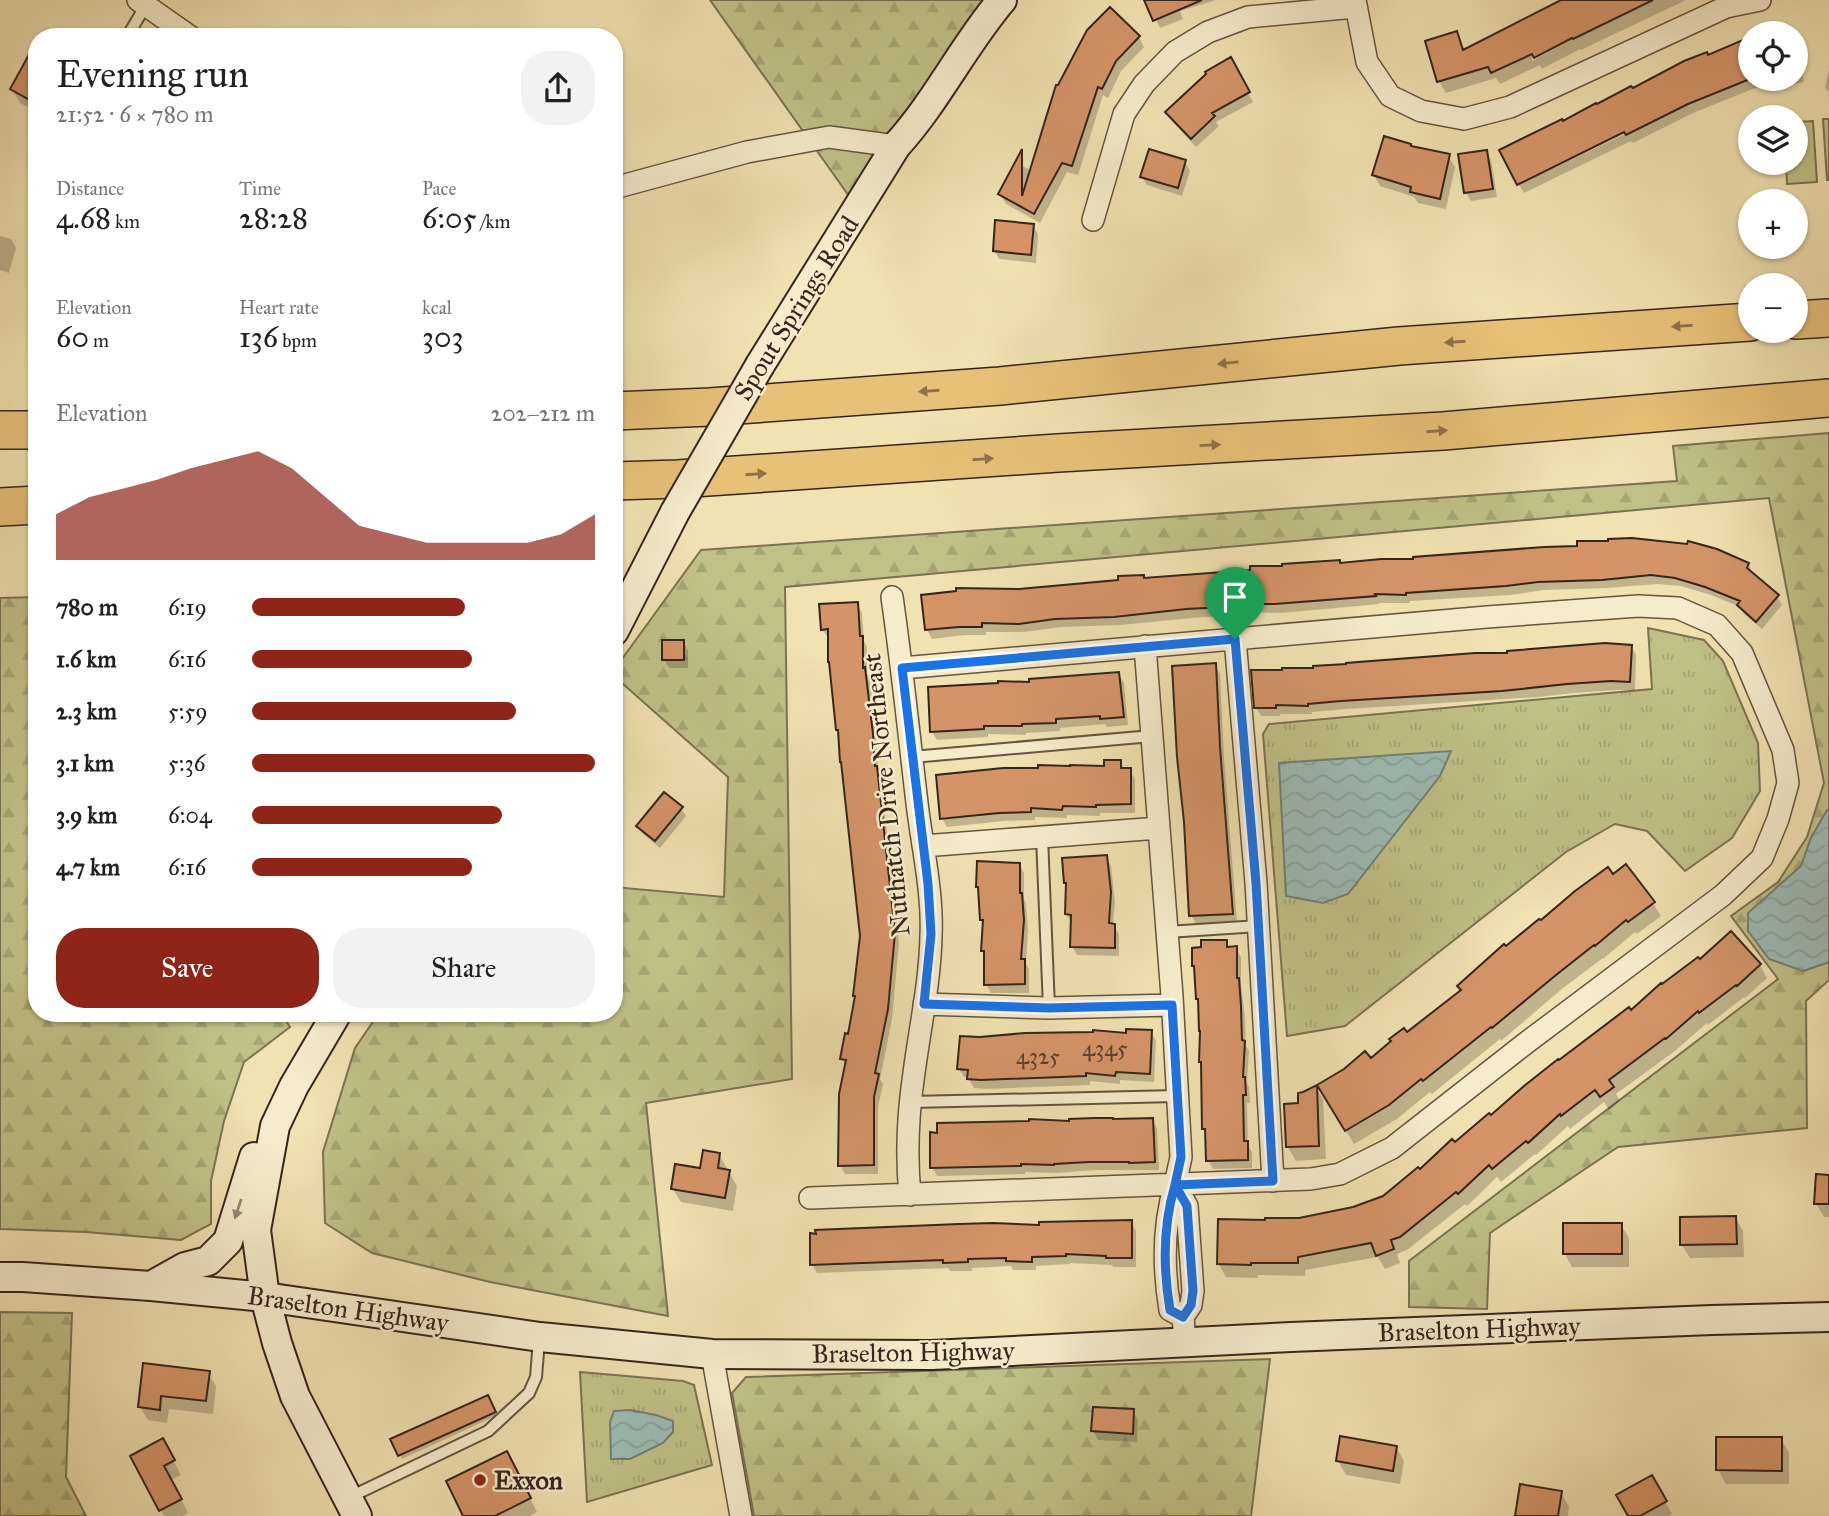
<!DOCTYPE html>
<html lang="en">
<head>
<meta charset="utf-8">
<style>
  :root { --surface:#fff; --page:#f2f2f2; --text:#202124; --muted:#757577; --accent:#8f2418 }
  body { margin:0; font-family:"IM FELL Great Primer",serif; background:var(--page); color:var(--text); height:100vh; display:flex; flex-direction:column; font-size:26px; white-space:nowrap }
  * { box-sizing:border-box; margin:0 }
  p { font-size:23px; color:var(--muted) }
  .icon { flex:none; width:38px; height:38px; fill:none; stroke:currentColor; stroke-width:2; stroke-linecap:round; stroke-linejoin:round }
  .map { position:relative; flex:1; overflow:hidden }
  .drawer { position:absolute; left:28px; top:28px; width:595px; height:994px; display:flex; flex-direction:column; background:var(--surface); border-radius:28px; box-shadow:0 2px 5px #0004 }
  .drawer>* { flex:none }
  .fabs { position:absolute; left:1738px; top:21px; display:grid; gap:14px }
  .fabs a { display:grid; place-items:center; width:70px; height:70px; border-radius:50%; background:var(--surface); box-shadow:0 2px 5px #0004; font-size:35px }
  .pin { position:absolute; display:grid; place-items:center; width:60px; height:60px; color:#fff; margin:-72px -30px; border-radius:50% 50% 50% 0; rotate:-45deg; box-shadow:0 0 7px #0007 }
  .pin .icon { rotate:45deg }
  .round { display:grid; place-items:center; flex:none; width:74px; height:74px; border-radius:28px; background:var(--page) }
  .overview { display:flex; align-items:center; justify-content:space-between; height:119px; padding:0 28px }
  h1 { font-size:38px; font-weight:600; line-height:52px }
  .stats { display:grid; grid-template-columns:repeat(3,1fr); gap:10px; height:119px; padding:7px 28px }
  .stats div { display:grid; align-content:center }
  .stats b { font-size:30px; font-weight:600 }
  .stats small { font-size:19px; font-weight:400 }
  .stats p { font-size:19px }
  .chart { height:196px; padding:14px 28px }
  .chart p { display:flex; justify-content:space-between }
  .chart svg { width:100%; height:126px; margin-top:7px; fill:var(--accent); opacity:.7 }
  .primary-button { display:flex; gap:14px; margin-top:auto; padding:14px 28px }
  .primary-button a { flex:1; height:80px; border-radius:28px; background:var(--accent); color:#fff; font-size:28px; font-weight:600; line-height:80px; text-align:center }
  .primary-button a+a { background:var(--page); color:var(--text) }
  ul { padding:0 28px; list-style:none; font-size:23px }
  li { display:grid; grid-template-columns:112px 84px 1fr; align-items:center; height:52px }
  li i { height:18px; border-radius:9px; background:var(--accent) }
  .map>svg:first-child { display:block }
</style>
</head>
<body>
<div class="map">
<svg width="1829" height="1516" viewBox="0 0 1829 1516">
  <defs>
    <pattern id="grass-tufts" width="24" height="20" patternUnits="userSpaceOnUse" patternTransform="scale(1.75)"><rect width="24" height="20" fill="#c1c187"/><path d="M3 7l-1-3M5 7V3M7 7l1-3M15 17l-1-3M17 17v-4M19 17l1-3" fill="none" stroke="#a6a674"/></pattern>
    <pattern id="forest-firs" width="22" height="20" patternUnits="userSpaceOnUse" patternTransform="scale(1.75)"><rect width="22" height="20" fill="#c1c187"/><path d="M5 1l3.5 6h-7zM16 11l3.5 6h-7z" fill="#a6a674"/></pattern>
    <pattern id="water-waves" width="16" height="10" patternUnits="userSpaceOnUse" patternTransform="scale(1.75)"><rect width="16" height="10" fill="#9cbcb4"/><path d="M0 5q4-4 8 0t8 0" fill="none" stroke="#87a19a"/></pattern>
  </defs>
  <rect width="100%" height="100%" fill="#f1e2b1"/>
  <filter id="stains"><feTurbulence type="fractalNoise" baseFrequency=".00286" numOctaves="4"/><feColorMatrix values="0 0 0 0 .2 0 0 0 0 .09 0 0 0 0 .02 0 0 0 .5 -.17"/></filter>
  <radialGradient id="worn" r=".72"><stop offset=".6" stop-color="#630" stop-opacity="0"/><stop offset="1" stop-color="#630" stop-opacity=".3"/></radialGradient>
  <path fill="url(#grass-tufts)" stroke="#7c7252" stroke-width="2" d="M1648 628 1704 640 1723 661 1758 743 1760 791 1732 838 1685 871 1647 831 1615 824 1566 852 1345 1026 1287 1036 1263 734 1269 724 1652 689Z
    M580 1372 683 1381 694 1385 712 1465 587 1502Z"/>
  <path fill="url(#forest-firs)" stroke="#7c7252" stroke-width="2" d="M710 0H1013L861 213Z
    M1829 433V810L1827 811 1811 838 1801 866 1748 914 1803 971 1829 962V980L1806 1001 1807 1128 1618 1147 1490 1233 1487 1309 1409 1307V1261L1778 979 1731 916 1778 882 1807 837 1824 783 1769 498 785 587 792 1079 646 1103 668 1316 490 1282 372 1253 325 1223 323 1152 355 1048 379 1013H614V887L724 897 728 777 614 676V670L701 550 1677 481 1673 446Z
    M37 597V1013H281L290 1027 244 1062 224 1121 211 1181V1224L181 1240 86 1232 0 1229V598Z
    M0 1312 72 1313 66 1477 86 1516H0Z
    M1270 1359 1251 1516H754L732 1393 746 1377Z"/>
  <path fill="#c1c187" stroke="#7c7252" stroke-width="2" d="M1823 119H1829V180H1827Z
    M1813 121 1817 182 1787 184 1786 163H1796V122Z"/>
  <path fill="url(#water-waves)" stroke="#737f77" stroke-width="2" d="M1451 751 1440 776 1348 894 1323 903 1286 896 1279 763Z
    M1827 810H1829V962L1803 971 1769 959 1748 931V913L1801 866 1811 838Z
    M630 1410 656 1415 673 1421V1432L663 1443 630 1459H611L610 1422 614 1411Z"/>
  <path fill="#0003" fill-rule="evenodd" d="M1146 0H1216L1180 11 1183 19 1160 28Z
    M1564 0H1686L1581 50 1580 49 1542 69 1540 65 1500 84 1496 78 1446 93 1439 81 1456 33 1465 51ZM1579 32 1580 35 1532 61V57Z
    M1110 9 1139 37 1144 47 1121 71 1108 98 1103 95 1078 175 1067 172 1040 223 1006 204 1000 194 1017 163 1032 171Z
    M1792 29 1794 33H1766Z
    M420 30 429 37H415Z
    M1796 36 1804 82 1779 86 1775 80 1693 113 1633 143 1631 141 1524 193 1519 185 1633 130 1562 123 1750 38V79H1796Z
    M37 58V112L20 103 12 89Z
    M1230 60 1253 102 1216 122 1219 126 1196 147 1172 121 1167 112Z
    M1829 70V93L1825 87Z
    M1410 146 1448 156 1455 167 1446 209 1418 203 1414 197 1380 186 1374 175Z
    M1486 152 1491 160 1497 197 1471 201 1466 192Z
    M1185 162 1190 171 1182 196 1147 185 1142 177Z
    M1033 226 1038 234 1036 263 999 259 994 250Z
    M0 236 11 239 16 248 9 273 0 270Z
    M1339 561 1341 565 1748 564 1753 573 1777 596 1782 605 1762 629 1744 614 1740 607 1711 595 1681 586 1657 584 1608 588 1544 590 1511 595 1410 601V603H1379L1380 604 1281 613 1248 612 1249 614 1192 618 1120 625 1061 627 1024 632H986V635H965L932 639 927 630 1019 590Z
    M857 604 862 613 864 641 867 647V674L870 678 879 773 881 777 899 943 892 1019 880 1079 883 1084 878 1107V1174H845L840 1165 846 1067 842 1058 849 1036 857 998 862 936 830 638H828L822 629Z
    M683 642 688 650V668H669L664 659Z
    M1631 646 1636 655 1635 690H1617L1573 693 1539 697 1347 709 1312 712V714H1280V716H1261L1256 707 1315 670Z
    M1215 665 1220 674 1224 757 1237 922 1196 924 1191 915Z
    M1118 674 1124 683 1128 725 1107 727 1105 724 1060 728V731L1026 733V735L988 734V737L937 740 932 732 1031 684Z
    M1120 762 1125 770H1130L1135 779V813H1100V816L1067 815V818L1035 817V820L1004 821 947 827 942 818 1106 768Z
    M681 808 686 816 660 848 644 835 639 826Z
    M1106 857 1111 866 1115 902 1113 925 1119 934V956L1077 955 1072 946V923L1066 914 1068 886 1066 882Z
    M1019 864 1024 873V899L1026 903 1028 930 1026 964 1029 969V993H991L986 984 985 956 983 951 984 924 981 919 979 890 978 887Z
    M1613 876 1653 903 1661 916 1637 934 1635 932 1603 959V958L1563 988 1501 1041 1500 1039 1432 1094 1430 1092 1397 1119 1354 1144 1319 1085 1371 1061 1462 991 1505 948Z
    M1226 941 1230 948H1236L1241 957V985L1245 1016 1246 1046 1249 1051 1247 1083 1249 1087 1250 1103H1247L1248 1146 1252 1152V1168L1213 1169 1208 1160 1207 1134 1204 1128 1202 1065 1201 1061 1200 1004 1197 999Z
    M1760 965 1767 978 1745 998 1744 997 1708 1025 1707 1023 1675 1051 1616 1094 1620 1101 1609 1110 1604 1102 1570 1129 1568 1126 1536 1155 1535 1154 1501 1182 1497 1177 1467 1206 1465 1204 1407 1250 1397 1254 1400 1263 1385 1269 1378 1257 1305 1270V1276L1258 1275V1278L1226 1277 1218 1263 1299 1220 1354 1209 1384 1197 1631 1013Z
    M1151 1032 1156 1041 1154 1082 1120 1080V1084L1090 1081V1085L987 1089 974 1088 968 1078 964 1077 959 1069Z
    M1316 1087 1323 1100 1326 1159 1296 1161 1288 1147Z
    M1152 1119 1157 1128 1159 1170H1095L1058 1173 1025 1172V1174L937 1176 932 1167 1031 1123Z
    M719 1155 727 1168 726 1171 729 1172 737 1186 733 1211 681 1202 673 1189 701 1170Z
    M1829 1177V1217H1824L1816 1203Z
    M1735 1217 1743 1231 1744 1257 1690 1258 1682 1245Z
    M1131 1222 1136 1231V1267H1113L1112 1265 1070 1263V1264L1036 1266V1270H1013L1011 1266 972 1268V1271H950L948 1268 817 1273 812 1264 1041 1227Z
    M1621 1225 1629 1238V1267H1572L1565 1254Z
    M144 1365 208 1373 216 1386 213 1414 169 1409 167 1423 148 1420 140 1407Z
    M487 1397 496 1416 402 1459 392 1440Z
    M1133 1411 1138 1420 1137 1442 1098 1440 1093 1431Z
    M1781 1439 1789 1453V1484H1726L1718 1470Z
    M1396 1447 1404 1461 1400 1484 1346 1475 1338 1461Z
    M170 1454 181 1475 171 1480 188 1513 183 1516H164L132 1456Z
    M514 1466 537 1512 530 1516H465Z
    M1651 1477 1672 1514 1669 1516H1631Z
    M1561 1493 1569 1506 1568 1516H1517Z"/>
  <path fill="#d49468" stroke="#36241c" stroke-width="2" d="M1144 0H1202L1153 21Z
    M1561 0H1653L1573 39 1572 38 1534 58 1532 54 1491 73 1488 67 1437 82 1425 41 1457 31 1463 50Z
    M1110 7 1140 36 1116 61 1102 89 1098 87 1072 166 1062 163 1034 214 998 194 1022 149V196L1056 85H1058L1087 30Z
    M1750 37V79L1688 104 1626 135 1624 132 1517 185 1499 150 1562 119 1563 121 1596 103 1597 104 1631 86 1633 88 1684 61 1707 52 1708 55Z
    M37 40V104L10 89Z
    M1231 57 1250 92 1212 113 1215 116 1191 139 1165 112 1206 74 1205 72Z
    M1384 136 1411 144V146L1450 154 1440 199 1410 192 1411 187 1372 175Z
    M1149 149 1186 160 1178 188 1140 177Z
    M1487 150 1493 189 1464 193 1458 154Z
    M995 220 1034 224 1031 255 993 251Z
    M1632 538 1687 544 1688 541 1717 549 1749 563 1747 568 1779 595 1756 622 1737 605 1740 601 1705 587 1675 578 1651 575 1602 580 1538 582 1506 586 1406 593V595L1375 594 1376 596 1275 604H1245V606L1186 609 1114 617 1055 619 1019 624 982 623V627H959L925 630 921 595 956 591V588L1019 589 1118 580V576L1144 575V578L1250 570V566H1282V564L1340 560V563L1381 559H1413V557L1544 547 1577 546V541H1608V539Z
    M858 602 860 636H863V668L865 667 873 734 875 766H877L895 933 888 1009 875 1073 879 1074 874 1097V1165L838 1166 839 1094 846 1060 840 1059 845 1033 848 1034 855 996H853L860 936 841 762H840L838 730H836L829 662H828V629L821 630 819 604Z
    M662 640H684V660H662Z
    M1605 643 1632 645 1630 682 1611 681 1567 684 1502 691 1341 701 1308 704V706L1276 705V708H1254L1251 670H1282V668H1313V666L1346 664V663L1475 653H1507V651Z
    M1216 663 1220 747 1233 914 1189 916 1184 822 1177 757 1172 666Z
    M1119 672 1124 717 1100 719V716L1056 719V723L1022 724V726H984V729L930 732 928 687 998 683V681L1029 682V679Z
    M1104 760H1121V768H1131V804L1096 805V807L1063 806 1062 810 1031 808V812L999 813 940 819 936 775 1003 768H1038V765L1070 766V765L1104 766Z
    M664 792 683 807 655 841 636 826Z
    M1107 855 1111 892 1109 923 1115 924V948L1070 947 1071 915 1065 914 1066 883H1064L1062 858Z
    M977 861 1020 863V893H1022L1024 920 1021 959H1025V984L984 985V951H981L983 920H980L978 887H976Z
    M1626 864 1655 902 1628 922 1626 920 1595 946 1594 945 1556 975 1492 1028 1491 1027 1423 1081 1421 1079 1389 1105 1345 1131 1317 1085 1344 1069 1365 1051 1371 1058 1391 1041 1389 1039 1404 1028 1407 1032 1461 990 1457 986 1504 944 1506 946 1539 919 1541 920 1575 891 1608 867 1613 874Z
    M1731 931 1761 964 1737 986 1736 985 1699 1013 1698 1011 1666 1039 1665 1038 1609 1080 1614 1087 1600 1097 1595 1090 1561 1116 1560 1114 1528 1143 1526 1141 1492 1169 1489 1165 1458 1194 1456 1192 1400 1237 1391 1240 1394 1249 1376 1256 1371 1243 1298 1257V1263H1251V1265L1217 1264 1218 1219 1265 1220V1218H1299L1353 1207 1383 1196 1418 1167 1420 1169 1452 1139 1455 1142 1489 1113 1491 1115 1524 1086 1558 1059 1559 1060 1629 1007 1631 1010 1661 983 1662 984 1698 957 1700 959Z
    M1201 940H1227V947L1237 946V978H1239L1241 1006 1242 1040 1245 1041 1243 1077H1245L1246 1095H1243L1244 1141H1248V1160L1206 1161 1205 1129H1202L1201 1062H1199L1200 1031H1199L1198 999H1196L1194 966H1192V948L1201 947Z
    M1126 1029 1152 1030 1150 1074 1116 1072 1115 1076 1086 1073V1076L981 1080 967 1079 968 1070 957 1069 960 1036 980 1037 1025 1033 1093 1032V1030L1126 1033Z
    M1317 1085 1319 1146 1286 1147 1284 1104 1298 1103V1093L1303 1092Z
    M1095 1118H1113V1119L1153 1118 1155 1162 1129 1163V1162H1089L1054 1164V1165L1021 1164V1166L930 1168V1132L937 1133V1123L1029 1121V1119L1069 1121V1119Z
    M703 1150 720 1153 718 1168 730 1170 725 1198 671 1189 675 1164 700 1168Z
    M1816 1174 1829 1175V1204H1814Z
    M1736 1216 1737 1244 1680 1245V1217Z
    M1132 1220V1258H1106V1256L1066 1254V1256L1032 1257V1262L1006 1261V1258L968 1259V1262L943 1263V1260L810 1265V1233L816 1234 815 1230 959 1224 993 1223 1039 1225V1222Z
    M1563 1223H1622V1254H1563Z
    M143 1363 210 1371 206 1401 161 1396 160 1410 138 1407Z
    M488 1395 496 1412 398 1456 390 1439Z
    M1093 1407 1134 1409 1133 1434 1091 1431Z
    M1340 1436 1397 1446 1393 1471 1336 1461Z
    M1716 1437H1782V1471L1716 1470Z
    M163 1438 175 1460 164 1466 182 1499 159 1511 130 1456Z
    M507 1451 531 1498 495 1516H463L446 1481Z
    M1652 1475 1667 1501 1640 1516H1628L1616 1495Z
    M1520 1484 1562 1491 1558 1516H1515Z"/>
  <g fill="none" stroke-linecap="round" stroke-linejoin="round">
    <defs>
      <path id="lane" d="M127 37 146 5
        M912 757 1152 736
        M1042 837 1049 1008
        M1167 932 1259 926
        M911 1102 1177 1096
        M350 1497 488 1431 529 1393 536 1377 539 1340"/>
      <path id="street" d="M138 0 191 37
        M1355 0 1367 62 1390 96 1421 111 1464 119 1510 107 1726 7 1760 0
        M614 188 747 152 829 137 896 146
        M1093 220 1124 114 1144 84 1175 52 1208 32 1248 17 1355 7
        M892 597C902 666 909 735 917 803 922 846 933 892 931 936 930 982 920 1027 914 1073 908 1113 906 1155 910 1195
        M1235 639 1256 883 1273 1181
        M1145 646 1172 996 1181 1157 1175 1185
        M923 846 1159 828
        M924 1004 1049 1008 1172 1005
        M810 1198 1311 1179 1340 1174 1392 1148 1526 1043 1723 895 1762 858 1778 819 1788 783 1783 750 1742 653 1717 625 1678 608 1638 606 1487 617 902 668
        M1183 1317 1170 1310C1163 1268 1163 1225 1175 1185L1187 1206 1193 1291 1191 1305 1183 1317 1185 1342
        M712 1354 741 1516"/>
      <path id="secondary" d="M760 365 896 146C937 101 963 46 1002 0
        M614 631 675 512
        M337 1013 294 1086 275 1126 256 1230 265 1297 277 1343 295 1396 357 1516
        M0 1277H23L151 1286 265 1297 540 1337 712 1354 932 1355 1291 1337 1712 1320 1829 1317
        M151 1286 185 1267 208 1261 228 1241 254 1157"/>
      <path id="highway" d="M1796 320 1829 318
        M614 411 710 407 1000 386 1399 346 1750 322
        M0 430H37
        M614 481 678 479 1058 453 1443 431 1829 398
        M0 507 37 505"/>
    </defs>
    <use href="#lane" stroke="#655441" stroke-width="14"/>
    <use href="#street" stroke="#655441" stroke-width="24"/>
    <use href="#secondary" stroke="#36241c" stroke-width="32"/>
    <use href="#highway" stroke="#36241c" stroke-width="40"/>
    <use href="#lane" stroke="#f6eccc" stroke-width="10"/>
    <use href="#street" stroke="#f6eccc" stroke-width="21"/>
    <use href="#secondary" stroke="#f6eccc" stroke-width="28"/>
    <use href="#highway" stroke="#e8c178" stroke-width="37"/>
    <defs>
      <path id="secondary-bridge" d="M675 512 760 365"/>
    </defs>
    <use href="#secondary-bridge" stroke="#36241c" stroke-width="32" stroke-linecap="butt"/>
    <use href="#secondary-bridge" stroke="#f6eccc" stroke-width="28"/>
  </g>
  <defs><path id="oneway-solid" d="M-6-.8H1V-3.2L6.5 0L1 3.2V.8H-6Z" transform="scale(1.75)"/></defs>
  <g fill="#8f724a">
    <use href="#oneway-solid" transform="translate(1682 326) rotate(176)"/>
    <use href="#oneway-solid" transform="translate(1455 342) rotate(176)"/>
    <use href="#oneway-solid" transform="translate(1228 363) rotate(174)"/>
    <use href="#oneway-solid" transform="translate(929 391) rotate(176)"/>
    <use href="#oneway-solid" transform="translate(1437 431) rotate(-4)"/>
    <use href="#oneway-solid" transform="translate(1210 445) rotate(-3)"/>
    <use href="#oneway-solid" transform="translate(983 459) rotate(-4)"/>
    <use href="#oneway-solid" transform="translate(756 474) rotate(-4)"/>
  </g>
  <use fill="#968874" href="#oneway-solid" transform="translate(238 1209) rotate(108)"/>
  <g fill="none" stroke-linecap="round" stroke-linejoin="round">
    <defs>
      <path id="route" d="M1235 639 902 668 928 884 931 934 924 1004 1049 1008 1172 1005 1181 1157 1175 1185 1187 1206 1193 1291 1191 1305 1183 1317 1170 1310C1163 1268 1163 1225 1175 1185L1273 1181 1256 883 1235 639"/>
    </defs>
    <use href="#route" stroke="#fff" stroke-width="14"/>
    <use href="#route" stroke="#1a73e8" stroke-width="9"/>
  </g>
  <circle fill="#8f2418" stroke="#f6eccc" stroke-width="2.5" cx="480" cy="1480" r="7"/>
  <g text-anchor="middle" dominant-baseline="central" stroke-width="5" stroke-linejoin="round" paint-order="stroke">
    <g font-size="23" fill="#5e402f">
      <text x="1105" y="1048">4345</text>
      <text x="1038" y="1056">4325</text>
    </g>
    <g font-size="26" fill="#36241c" stroke="#f6eccc">
      <text transform="translate(796 308) rotate(-58)">Spout Springs Road</text>
      <text transform="translate(886 795) rotate(-96)">Nuthatch Drive Northeast</text>
      <text transform="translate(348 1309) rotate(8)">Braselton Highway</text>
      <text transform="translate(1479 1329) rotate(-2)">Braselton Highway</text>
      <text transform="translate(913 1352) rotate(-1)">Braselton Highway</text>
    </g>
    <g font-size="26" font-weight="bold" fill="#36241c" stroke="#f6eccc" text-anchor="start">
      <text x="494" y="1480">Exxon</text>
    </g>
  </g>
  <rect width="100%" height="100%" filter="url(#stains)"/>
  <rect width="100%" height="100%" fill="url(#worn)"/>
</svg>
<div class="fabs">
<a><svg class="icon" aria-label="locate" viewBox="0 0 24 24"><circle cx="12" cy="12" r="6"/><path d="M12 2v4M12 18v4M2 12h4M18 12h4"/></svg></a>
<a><svg class="icon" aria-label="layers" viewBox="0 0 24 24"><path d="M12 4l9 5-9 5-9-5zM3 14l9 5 9-5"/></svg></a>
<a>+</a>
<a>−</a>
</div>
<div class="pin" style="left:1235px;top:639px;background:#1e9e55"><svg class="icon" aria-label="arrive" viewBox="0 0 24 24"><path d="M6 21V4h12l-3 4 3 4H6"/></svg></div>
<section class="drawer">
<div class="overview"><div><h1>Evening run</h1><p>21:52 · 6 × 780 m</p></div><a class="round"><svg class="icon" aria-label="share" viewBox="0 0 24 24"><path d="M12 15V3M7 8l5-5 5 5M5 13v7h14v-7"/></svg></a></div>
<div class="stats">
<div><p>Distance</p><b>4.68<small> km</small></b></div>
<div><p>Time</p><b>28:28</b></div>
<div><p>Pace</p><b>6:05<small> /km</small></b></div>
</div>
<div class="stats">
<div><p>Elevation</p><b>60<small> m</small></b></div>
<div><p>Heart rate</p><b>136<small> bpm</small></b></div>
<div><p>kcal</p><b>303</b></div>
</div>
<div class="chart"><p><span>Elevation</span>202–212 m</p>
<svg viewBox="0 0 160 44" preserveAspectRatio="none"><path d="M0 44V28L10 22L20 19L30 16L40 12L50 9L60 6L70 12L80 22L90 32L100 35L110 38L120 38L130 38L140 38L150 35L160 28V44z"/></svg>
</div>
<ul>
<li><b>780 m</b>6:19<i style="width:62%"></i></li>
<li><b>1.6 km</b>6:16<i style="width:64%"></i></li>
<li><b>2.3 km</b>5:59<i style="width:77%"></i></li>
<li><b>3.1 km</b>5:36<i style="width:100%"></i></li>
<li><b>3.9 km</b>6:04<i style="width:73%"></i></li>
<li><b>4.7 km</b>6:16<i style="width:64%"></i></li>
</ul>
<div class="primary-button"><a>Save</a><a>Share</a></div>
</section>
</div>
</body>
</html>
